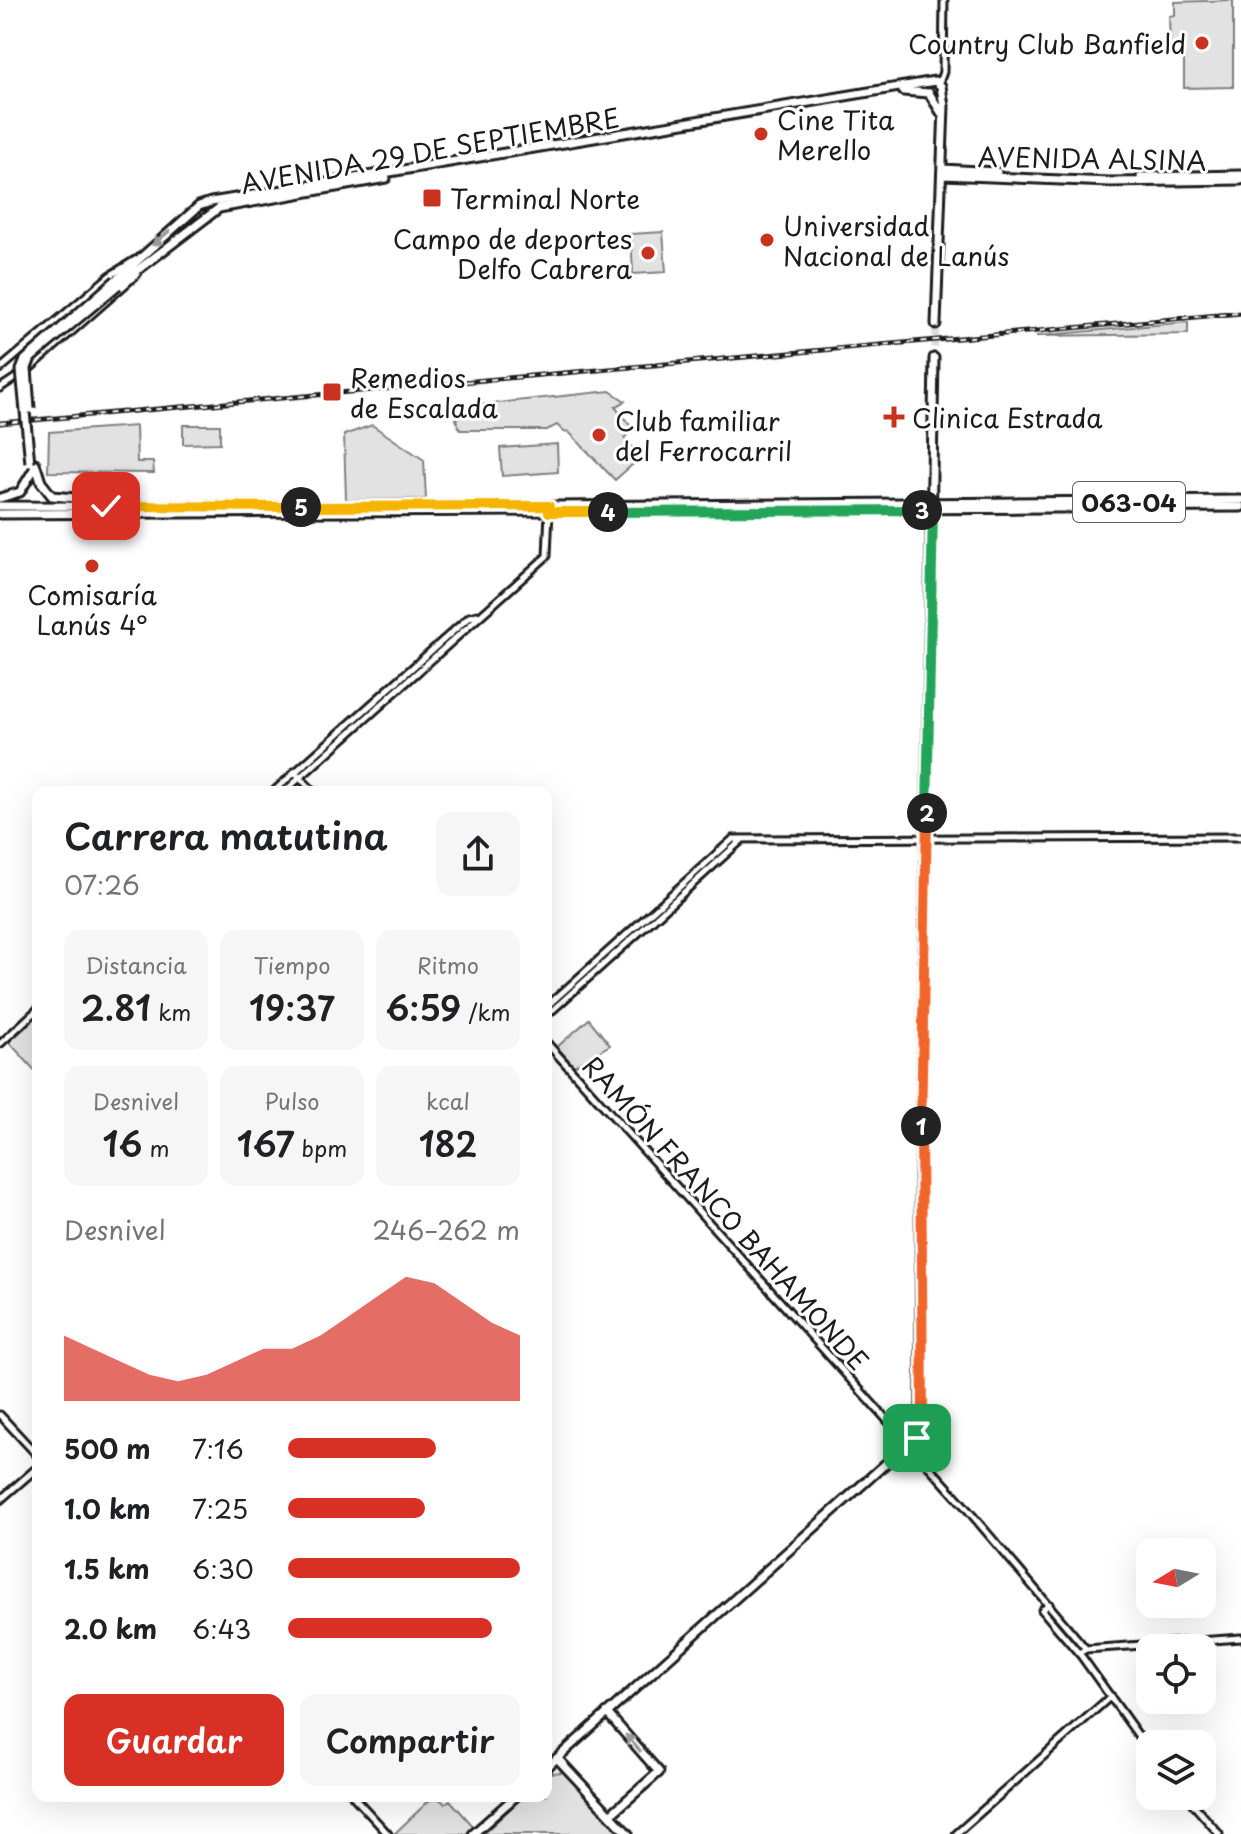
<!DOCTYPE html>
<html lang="es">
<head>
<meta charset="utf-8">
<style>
  :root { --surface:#fff; --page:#f6f6f6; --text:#202124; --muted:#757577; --accent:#d93025 }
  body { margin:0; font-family:"Playpen Sans",sans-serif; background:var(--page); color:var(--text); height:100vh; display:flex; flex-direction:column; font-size:30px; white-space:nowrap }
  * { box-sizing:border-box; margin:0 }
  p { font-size:26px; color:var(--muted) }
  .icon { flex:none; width:44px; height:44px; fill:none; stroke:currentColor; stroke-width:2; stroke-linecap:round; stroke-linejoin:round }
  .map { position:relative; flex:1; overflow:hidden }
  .drawer { position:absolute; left:32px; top:786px; width:520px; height:1016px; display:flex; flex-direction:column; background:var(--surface); border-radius:16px; box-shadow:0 8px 32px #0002 }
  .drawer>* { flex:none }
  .needle { width:52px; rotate:260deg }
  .fabs { position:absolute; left:1136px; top:1538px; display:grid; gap:16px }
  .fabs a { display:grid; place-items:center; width:80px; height:80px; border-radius:16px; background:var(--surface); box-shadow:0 8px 32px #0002; font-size:40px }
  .pin { position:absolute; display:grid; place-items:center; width:68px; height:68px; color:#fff; margin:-34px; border-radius:16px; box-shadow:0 4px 12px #0006 }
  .km { position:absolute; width:40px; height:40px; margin:-20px; border-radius:50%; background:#222; color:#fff; font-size:22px; line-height:40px; text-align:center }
  .round { display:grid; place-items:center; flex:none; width:84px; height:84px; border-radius:16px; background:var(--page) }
  .overview { display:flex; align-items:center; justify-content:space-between; height:136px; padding:0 32px }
  h1 { font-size:36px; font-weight:600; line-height:60px }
  .metrics { display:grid; grid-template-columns:repeat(3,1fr); gap:12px; height:136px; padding:8px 32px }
  .metrics div { display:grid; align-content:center; border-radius:16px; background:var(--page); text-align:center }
  .metrics b { font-size:34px; font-weight:600 }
  .metrics small { font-size:22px; font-weight:400 }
  .metrics p { font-size:22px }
  .chart { height:224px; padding:16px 32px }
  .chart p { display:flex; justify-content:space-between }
  .chart svg { width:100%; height:144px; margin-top:8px; fill:var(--accent); opacity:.7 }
  .action { display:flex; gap:16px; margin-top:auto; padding:16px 32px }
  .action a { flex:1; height:92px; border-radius:16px; background:var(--accent); color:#fff; font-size:32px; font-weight:600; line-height:92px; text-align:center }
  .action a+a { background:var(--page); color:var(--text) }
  ul { padding:0 32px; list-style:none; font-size:26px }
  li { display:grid; grid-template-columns:128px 96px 1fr; align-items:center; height:60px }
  li i { height:20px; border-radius:10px; background:var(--accent) }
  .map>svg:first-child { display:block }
</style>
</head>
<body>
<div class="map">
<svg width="1241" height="1834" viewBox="0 0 1241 1834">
  <rect width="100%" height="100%" fill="#fff"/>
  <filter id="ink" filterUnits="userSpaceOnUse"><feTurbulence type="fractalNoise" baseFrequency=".0125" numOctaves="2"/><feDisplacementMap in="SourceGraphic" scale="16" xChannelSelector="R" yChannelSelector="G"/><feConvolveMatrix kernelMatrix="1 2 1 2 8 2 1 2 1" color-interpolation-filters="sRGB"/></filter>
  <g filter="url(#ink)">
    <path fill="#e2e2e2" stroke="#7f7f7f" stroke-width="2" d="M1233 0V87L1184 88V46H1170L1169 16 1175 15V2Z
      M663 232 666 272 633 274 631 234Z
      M1188 322V334L1036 336Z
      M610 391 625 401 615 407 633 429 624 438 641 457 615 480 568 431 564 432 557 425 547 430H460L456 419 469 406Z
      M183 425H220V443L183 444Z
      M372 425 424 460 426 499 346 500 344 435Z
      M136 426 137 462H153L154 473 48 472 49 432Z
      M557 444 558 472 502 476 500 448Z
      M38 1016V1074L9 1042Z
      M589 1019 610 1045 574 1066 557 1047Z
      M565 1772 622 1834H483L524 1796H546L549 1773Z
      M434 1796 445 1803 450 1800 475 1828 469 1834H394Z"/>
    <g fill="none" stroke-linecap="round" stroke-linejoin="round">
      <path stroke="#ddd" stroke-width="7" stroke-dasharray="7 3.5" stroke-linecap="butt" d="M934 358 936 324"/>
      <defs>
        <path id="minor" d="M939 83 943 72 944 0
          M0 369 111 275 135 260
          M0 388 29 369 137 274
          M294 772 314 792
          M273 792 469 617 477 615
          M284 792 547 556 549 511
          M546 1007 733 839 1241 837
          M546 1016 743 839
          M546 1042 961 1502 1086 1649
          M0 1044 38 1009
          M0 1415 38 1456
          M0 1500 38 1467
          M1049 1604 1042 1610 1082 1657 1150 1752
          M1079 1653 1086 1649 1241 1638
          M353 1796 388 1834
          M1186 1796 1219 1834
          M956 1834 1111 1696"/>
        <path id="major" d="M903 91 929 93
          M929 93 942 114
          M943 169 997 172
          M943 175 1110 182 1241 180
          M1141 177 1241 175
          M116 280 199 206 211 202 935 81 941 86 944 106 936 324
          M118 285 219 208 386 178
          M35 463 41 482 52 496 99 500 105 506
          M0 498 20 492 34 469
          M0 506 443 507 1241 500
          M0 514 1241 507
          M607 1713 659 1772 610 1815
          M557 1758 628 1834
          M546 1768 921 1432 920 1177 934 358
          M473 1834 516 1796"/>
      </defs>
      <use href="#minor" stroke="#1c1c1c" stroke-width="11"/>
      <use href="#major" stroke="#1c1c1c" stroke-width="13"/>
      <use href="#minor" stroke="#fff" stroke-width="5"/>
      <use href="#major" stroke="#fff" stroke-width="7"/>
      <defs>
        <path id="rail" d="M0 423 1241 313"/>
      </defs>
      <use href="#rail" stroke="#1c1c1c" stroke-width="5"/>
      <use href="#rail" stroke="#fff" stroke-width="2" stroke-dasharray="6" stroke-linecap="butt"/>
      <defs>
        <path id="major-bridge" d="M30 409 27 368 31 358 118 285
          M30 463 21 370 25 360 116 280"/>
      </defs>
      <use href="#major-bridge" stroke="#1c1c1c" stroke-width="13" stroke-linecap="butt"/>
      <use href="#major-bridge" stroke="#fff" stroke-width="7"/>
    </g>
    <defs><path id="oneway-solid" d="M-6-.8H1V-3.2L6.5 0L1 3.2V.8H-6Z" transform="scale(2)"/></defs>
    <g fill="#999">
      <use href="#oneway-solid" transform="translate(161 238) rotate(140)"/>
      <use href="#oneway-solid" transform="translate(633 1743) rotate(-131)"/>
    </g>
  </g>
  <g fill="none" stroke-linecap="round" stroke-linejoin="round" filter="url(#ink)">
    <defs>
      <path id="split-1" d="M917 1438 923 1418 921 1126"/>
      <path id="split-2" d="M921 1126 927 813"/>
      <path id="split-3" d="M922 510H933L927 813"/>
      <path id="split-4" d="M608 512 922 510"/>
      <path id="split-5" d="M301 507 549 506V512H608"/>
      <path id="split-6" d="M106 506 301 507"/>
    </defs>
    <use href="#split-1" stroke="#fff" stroke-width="16"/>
    <use href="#split-2" stroke="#fff" stroke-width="16"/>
    <use href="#split-3" stroke="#fff" stroke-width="16"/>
    <use href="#split-4" stroke="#fff" stroke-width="16"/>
    <use href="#split-5" stroke="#fff" stroke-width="16"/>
    <use href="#split-6" stroke="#fff" stroke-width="16"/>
    <use href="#split-1" stroke="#f0652b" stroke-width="10"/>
    <use href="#split-2" stroke="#f0652b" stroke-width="10"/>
    <use href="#split-3" stroke="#22a559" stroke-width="10"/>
    <use href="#split-4" stroke="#22a559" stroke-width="10"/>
    <use href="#split-5" stroke="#f5b400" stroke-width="10"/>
    <use href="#split-6" stroke="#f5b400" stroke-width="10"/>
  </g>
  <g fill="#c8321e" stroke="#fff" stroke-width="3">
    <circle cx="1202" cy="43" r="8"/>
    <circle cx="761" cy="134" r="8"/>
    <rect x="422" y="188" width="20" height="20" rx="4"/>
    <circle cx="767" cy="240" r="8"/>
    <circle cx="648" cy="253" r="8"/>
    <rect x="322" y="382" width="20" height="20" rx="4"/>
    <path d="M890 405h8v8h8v8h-8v8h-8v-8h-8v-8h8z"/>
    <circle cx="599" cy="435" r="8"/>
    <circle cx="92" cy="566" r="8"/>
  </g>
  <g text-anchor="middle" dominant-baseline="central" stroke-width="6" stroke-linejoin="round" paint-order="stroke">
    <rect fill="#fff" stroke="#606060" stroke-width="2" x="1073" y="482" width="112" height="40" rx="6"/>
    <g font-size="24" font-weight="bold" fill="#1c1c1c">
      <text x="1129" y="502">063-04</text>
    </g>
    <g font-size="26" fill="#1c1c1c" stroke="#fff" text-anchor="start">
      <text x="1186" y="43" text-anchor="end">Country Club Banfield</text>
      <text x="777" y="119">Cine Tita<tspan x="777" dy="30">Merello</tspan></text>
      <text x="450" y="198">Terminal Norte</text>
      <text x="783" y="225">Universidad<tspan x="783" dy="30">Nacional de Lanús</tspan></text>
      <text x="632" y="238" text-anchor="end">Campo de deportes<tspan x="632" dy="30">Delfo Cabrera</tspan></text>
      <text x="350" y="377">Remedios<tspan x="350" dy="30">de Escalada</tspan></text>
      <text x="912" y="417">Clinica Estrada</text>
      <text x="615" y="420">Club familiar<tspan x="615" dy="30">del Ferrocarril</tspan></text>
      <text x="92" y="594" text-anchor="middle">Comisaría<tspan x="92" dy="30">Lanús 4°</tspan></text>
    </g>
    <g font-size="26" fill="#1c1c1c" stroke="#fff">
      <text transform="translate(430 150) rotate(-10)">AVENIDA 29 DE SEPTIEMBRE</text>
      <text transform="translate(1092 158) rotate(1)">AVENIDA ALSINA</text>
      <text transform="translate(726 1213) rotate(48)">RAMÓN FRANCO BAHAMONDE</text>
    </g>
  </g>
</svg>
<div class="fabs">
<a><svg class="needle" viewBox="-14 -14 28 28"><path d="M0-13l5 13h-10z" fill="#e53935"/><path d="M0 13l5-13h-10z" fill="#757577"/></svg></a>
<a><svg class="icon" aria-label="locate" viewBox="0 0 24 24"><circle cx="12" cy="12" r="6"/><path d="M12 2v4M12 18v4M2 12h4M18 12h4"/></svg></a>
<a><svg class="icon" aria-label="layers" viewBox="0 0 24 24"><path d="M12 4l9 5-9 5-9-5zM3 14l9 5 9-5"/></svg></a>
</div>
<div class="pin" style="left:917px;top:1438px;background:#1e9e55"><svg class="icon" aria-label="arrive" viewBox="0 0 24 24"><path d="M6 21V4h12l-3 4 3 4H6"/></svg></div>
<div class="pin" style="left:106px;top:506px;background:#d93025"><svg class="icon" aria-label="check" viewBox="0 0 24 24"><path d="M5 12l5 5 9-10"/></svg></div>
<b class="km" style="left:921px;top:1126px">1</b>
<b class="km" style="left:927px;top:813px">2</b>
<b class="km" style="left:922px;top:510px">3</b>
<b class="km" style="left:608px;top:512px">4</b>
<b class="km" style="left:301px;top:507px">5</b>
<section class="drawer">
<div class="overview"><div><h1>Carrera matutina</h1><p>07:26</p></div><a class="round"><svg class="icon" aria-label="share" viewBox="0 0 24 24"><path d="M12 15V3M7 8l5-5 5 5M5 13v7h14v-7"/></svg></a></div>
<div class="metrics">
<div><p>Distancia</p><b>2.81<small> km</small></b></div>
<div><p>Tiempo</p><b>19:37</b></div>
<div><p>Ritmo</p><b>6:59<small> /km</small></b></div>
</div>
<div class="metrics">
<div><p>Desnivel</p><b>16<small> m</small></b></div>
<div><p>Pulso</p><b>167<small> bpm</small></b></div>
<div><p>kcal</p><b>182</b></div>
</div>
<div class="chart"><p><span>Desnivel</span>246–262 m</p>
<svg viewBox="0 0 160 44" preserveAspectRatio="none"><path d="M0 44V24L10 28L20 32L30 36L40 38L50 36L60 32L70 28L80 28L90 24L100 18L110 12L120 6L130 8L140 14L150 20L160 24V44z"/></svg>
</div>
<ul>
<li><b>500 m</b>7:16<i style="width:64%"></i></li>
<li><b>1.0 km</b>7:25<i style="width:59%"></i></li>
<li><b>1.5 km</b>6:30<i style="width:100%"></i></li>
<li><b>2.0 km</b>6:43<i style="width:88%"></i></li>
</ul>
<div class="action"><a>Guardar</a><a>Compartir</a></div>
</section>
</div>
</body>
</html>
